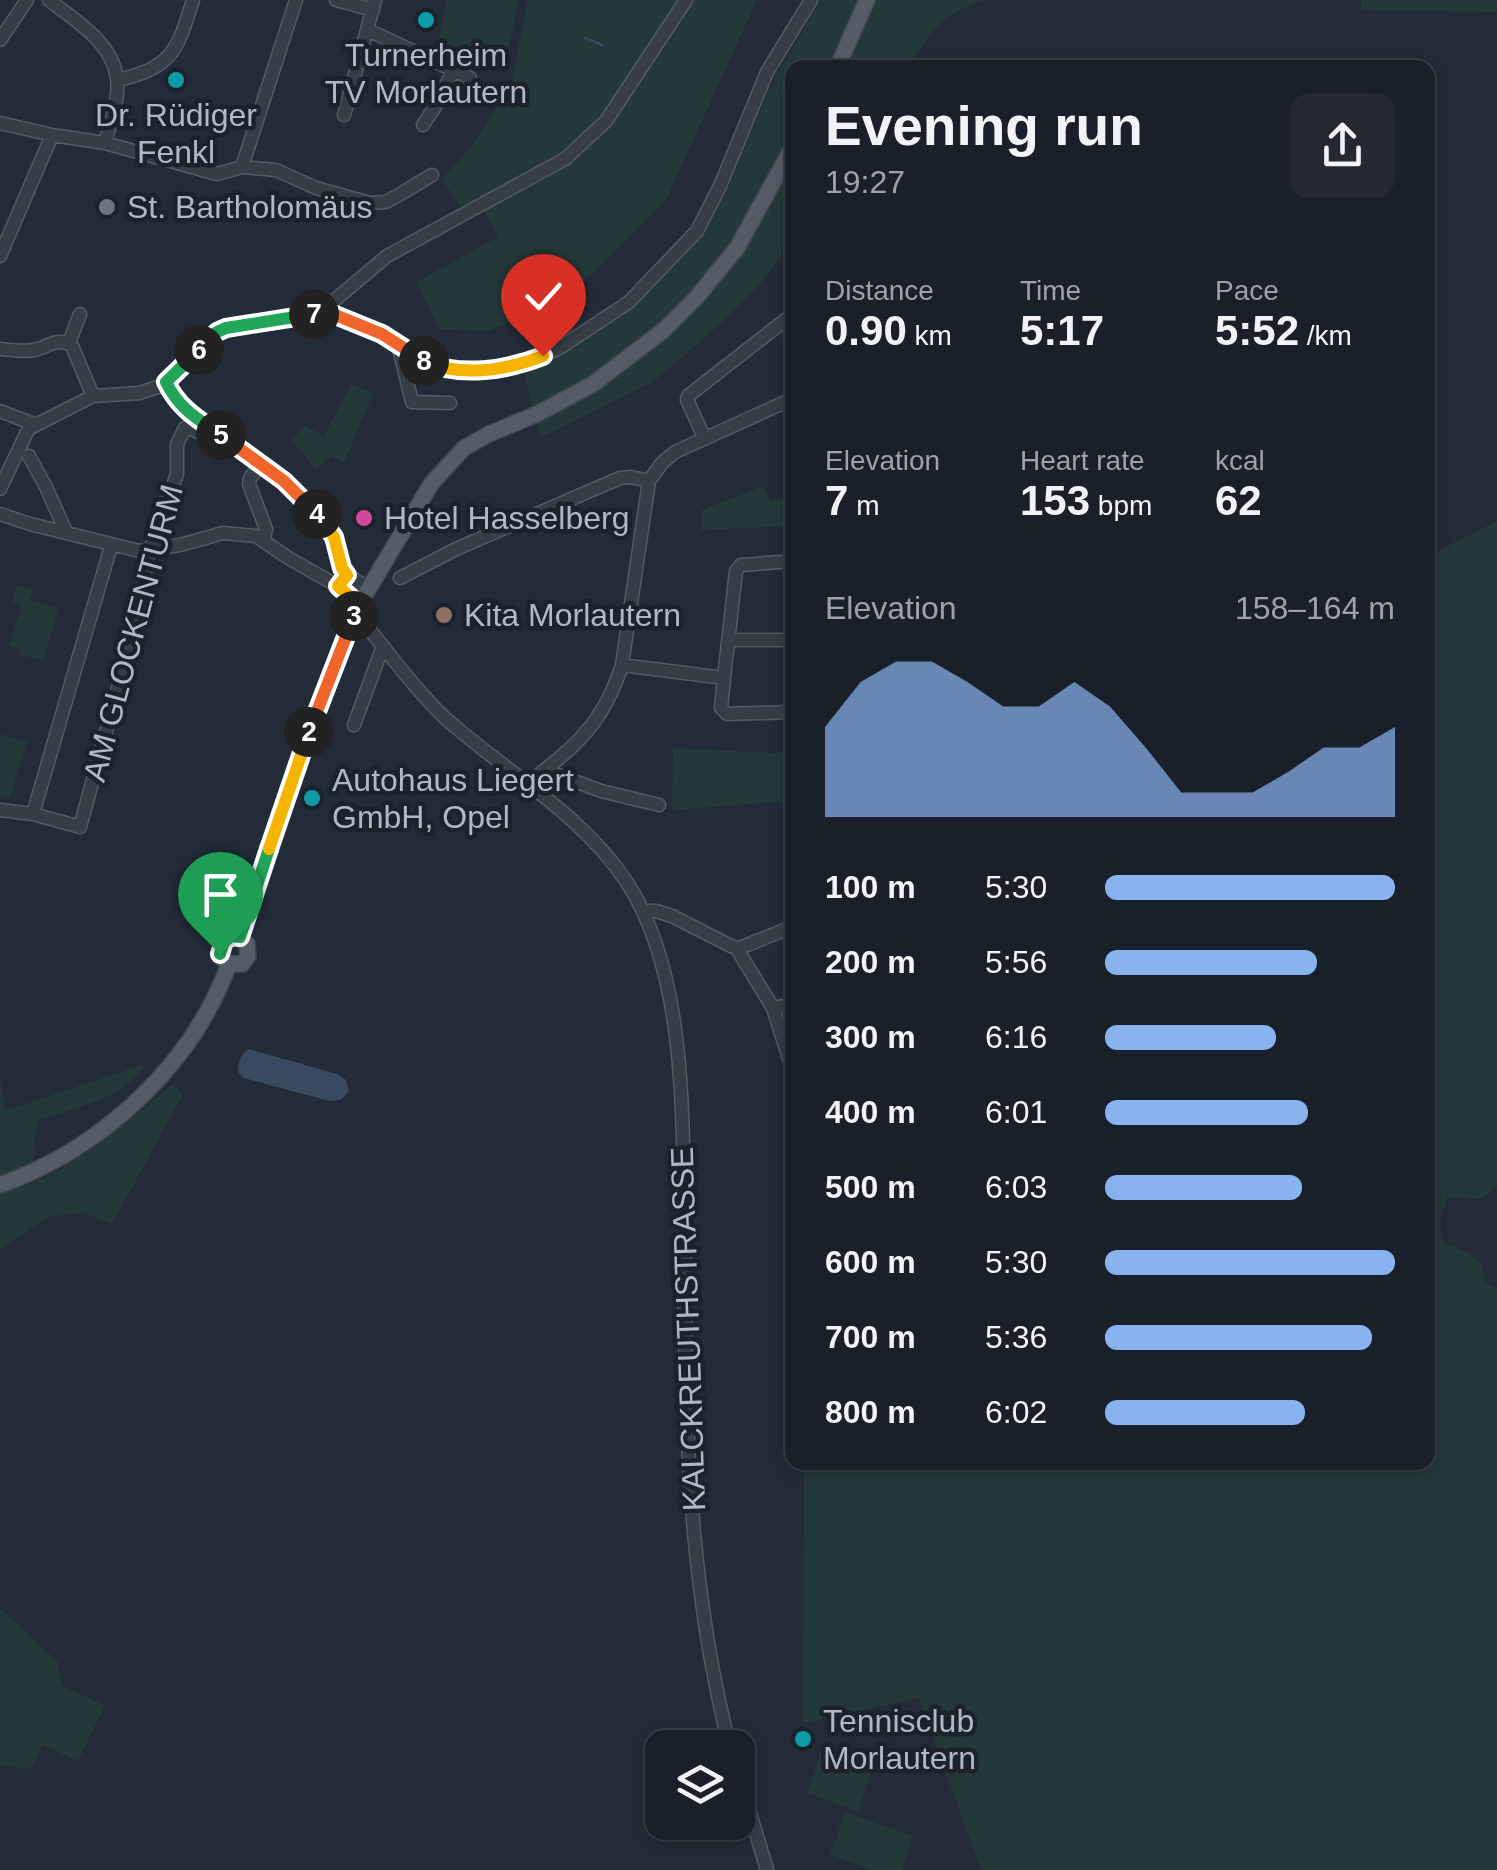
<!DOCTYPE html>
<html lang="en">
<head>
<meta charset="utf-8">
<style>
  :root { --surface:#1a2029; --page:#232831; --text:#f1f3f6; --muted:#9fa3a8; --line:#383e46; --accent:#89b3ef }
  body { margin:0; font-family:Arial,sans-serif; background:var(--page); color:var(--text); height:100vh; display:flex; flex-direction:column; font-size:38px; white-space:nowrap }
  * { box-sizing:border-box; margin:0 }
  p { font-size:32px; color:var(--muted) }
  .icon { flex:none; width:55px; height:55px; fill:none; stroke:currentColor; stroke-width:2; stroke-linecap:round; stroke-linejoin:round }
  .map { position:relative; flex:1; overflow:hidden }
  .details { position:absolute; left:785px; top:60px; width:650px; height:1410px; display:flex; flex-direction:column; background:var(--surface); border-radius:20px; box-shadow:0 5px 15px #0003,0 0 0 2px var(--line) }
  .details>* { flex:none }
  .controls { position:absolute; left:645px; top:1730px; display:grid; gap:20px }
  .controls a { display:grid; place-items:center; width:110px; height:110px; border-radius:20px; background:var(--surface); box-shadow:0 5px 15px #0003,0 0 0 2px var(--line); font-size:50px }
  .pin { position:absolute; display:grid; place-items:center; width:85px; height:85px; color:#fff; margin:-102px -42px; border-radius:50% 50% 50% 0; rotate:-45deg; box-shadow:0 0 10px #0007 }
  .pin .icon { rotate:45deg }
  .km { position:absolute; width:50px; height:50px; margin:-25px; border-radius:50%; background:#222; color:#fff; font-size:28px; line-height:50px; text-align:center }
  .round { display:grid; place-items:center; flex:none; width:105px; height:105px; border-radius:20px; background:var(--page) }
  .headline { display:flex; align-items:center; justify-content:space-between; height:170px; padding:0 40px }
  h1 { font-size:55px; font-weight:800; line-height:75px }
  .stats { display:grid; grid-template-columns:repeat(3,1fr); gap:15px; height:170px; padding:10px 40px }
  .stats div { display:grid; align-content:center }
  .stats b { font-size:42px; font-weight:800 }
  .stats small { font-size:28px; font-weight:400 }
  .stats p { font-size:28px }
  .chart { height:280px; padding:20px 40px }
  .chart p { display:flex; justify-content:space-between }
  .chart svg { width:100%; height:180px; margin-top:10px; fill:var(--accent); opacity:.7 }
  ul { padding:0 40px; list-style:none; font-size:32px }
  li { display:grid; grid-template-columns:160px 120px 1fr; align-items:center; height:75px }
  li i { height:25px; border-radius:12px; background:var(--accent) }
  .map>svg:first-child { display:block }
</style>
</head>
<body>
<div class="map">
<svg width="1497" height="1870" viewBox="0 0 1497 1870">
  <rect width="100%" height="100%" fill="#222b37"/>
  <path fill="#253839" d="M446 0H518L506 64 437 51Z
    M528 0H757L665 202 571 294 489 331 439 329 416 282 498 237 482 207 465 215 442 179 470 148 511 85Z
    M820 0H986C942 13 932 31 908 67L792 68V240L761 283 718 326 654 381 541 438 524 374 546 365 633 305 697 241 727 189 776 74 794 47Z
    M1361 0H1497V12L1361 10Z
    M351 384 373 393 344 463 332 456 316 469 292 441 304 425 324 436Z
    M763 486 770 501 792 498V526L701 530 702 510Z
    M1497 521V1187L1482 1199 1447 1197 1440 1224 1444 1242C1454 1247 1473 1253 1480 1263 1488 1276 1479 1282 1497 1288V1870H981L919 1698 803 1723 804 1466 809 1462H1428V556Z
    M17 586 33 590 30 600 59 608 43 661 18 654 20 649 9 646 22 605 12 601Z
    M0 734 27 742 10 798 0 796Z
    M673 748 775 753 792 750V801L672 810Z
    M145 1064C124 1100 73 1108 37 1121L30 1184C85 1160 128 1121 174 1083L182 1096 112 1224 83 1212 48 1217 0 1250V1073L5 1111Z
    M0 1608 58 1662 62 1686 105 1705 78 1761 42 1745 32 1769 0 1765Z
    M823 1747 874 1764 858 1811 807 1793Z
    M845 1812 913 1836 902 1870H873L830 1855Z"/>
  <path fill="#39495f" d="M249 1049 337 1074 346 1080 349 1091 341 1100 329 1101 244 1078 238 1072C238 1061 240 1056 249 1049Z"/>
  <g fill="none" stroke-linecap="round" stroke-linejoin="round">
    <path stroke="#39495f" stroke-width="2.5" d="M585 38 588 39
      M591 40 602 45"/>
    <defs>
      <path id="minor" d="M49 0C76 21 112 42 117 78 120 98 110 123 105 143
        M336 0 373 10
        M368 30 470 78
        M0 40 27 0
        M118 80C173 67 177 51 193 0
        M344 115 375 0
        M0 123 52 135 105 143 217 174 242 167 276 170 316 188 370 203 386 202 397 196 432 175
        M423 125 441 97 453 70
        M242 167 296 0
        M0 256 52 135
        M323 310 382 334 429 363 459 371 520 364 543 356 561 347 629 302 697 231 720 186 767 72 811 0
        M69 343 80 314
        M398 344 412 402 450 403
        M0 349C11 350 23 352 34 350 49 347 57 336 72 346L93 396
        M167 382 176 401 184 410C225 441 271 465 307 503 318 514 329 525 335 540 348 569 334 568 368 588
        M0 411 36 425
        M705 439 687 400 688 396 789 317 792 323
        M29 456 46 487 66 532
        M262 463 250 478 249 484 266 529 264 540
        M0 489 26 434 30 428 93 396 139 393 161 386 217 332 226 327 309 316 323 310 387 256 565 159 606 121 686 0
        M0 514 30 524 139 551 180 545 223 533 256 536 290 559 338 586 359 605
        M400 578 456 549 620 478 631 477 649 481 662 463 675 452 792 399
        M354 615C367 624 375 637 385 649 403 672 422 696 444 717 505 772 582 813 628 884 681 968 682 1088 684 1185 685 1260 684 1336 687 1411 690 1525 702 1638 730 1748
        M730 640H792
        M622 665 724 678 721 708 727 714 792 712
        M724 678 736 571 741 565 792 561
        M354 725 383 646
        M545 770 601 791 659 805
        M528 783C576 746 603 724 622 665L649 481
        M0 810 33 814 80 827 135 626 148 557 177 474V444L185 428H190L219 443 228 440
        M33 814 111 546
        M643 911H656L672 916 737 949 773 1008 792 1068
        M737 949 792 927
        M773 1008 792 1004
        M738 1772 767 1870"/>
      <path id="major" d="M837 68 867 0
        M239 937 289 788 359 605 431 484 464 448 489 434 539 413 593 384 664 330 696 298 737 248 792 148
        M229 964H242L248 956 247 944 239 937
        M229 964 222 958 221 945 227 938 239 937
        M0 1185C101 1149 192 1066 229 964"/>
    </defs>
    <use href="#minor" stroke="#535b65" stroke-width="15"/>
    <use href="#major" stroke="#3f4651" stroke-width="18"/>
    <use href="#minor" stroke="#363d47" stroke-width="12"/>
    <use href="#major" stroke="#545c67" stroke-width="15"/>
  </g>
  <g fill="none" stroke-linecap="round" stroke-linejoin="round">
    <defs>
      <path id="split-1" d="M220 954 224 941 232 936 240 937 269 849"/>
      <path id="split-2" d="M269 849 309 732"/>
      <path id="split-3" d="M309 732 354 616"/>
      <path id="split-4" d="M317 514 334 537 342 568 347 575 338 586 359 605 354 616"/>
      <path id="split-5" d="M221 435 284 481 317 514"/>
      <path id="split-6" d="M199 350 166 382C179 409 198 419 221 435"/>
      <path id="split-7" d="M199 350 217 332 226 328 314 314"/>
      <path id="split-8" d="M314 314 323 310 382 334 424 361"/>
      <path id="split-9" d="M424 361C461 378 507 370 543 356"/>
    </defs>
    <use href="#split-1" stroke="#fff" stroke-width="20"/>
    <use href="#split-2" stroke="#fff" stroke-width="20"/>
    <use href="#split-3" stroke="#fff" stroke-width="20"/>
    <use href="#split-4" stroke="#fff" stroke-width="20"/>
    <use href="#split-5" stroke="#fff" stroke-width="20"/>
    <use href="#split-6" stroke="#fff" stroke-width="20"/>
    <use href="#split-7" stroke="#fff" stroke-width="20"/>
    <use href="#split-8" stroke="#fff" stroke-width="20"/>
    <use href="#split-9" stroke="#fff" stroke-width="20"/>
    <use href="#split-1" stroke="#22a559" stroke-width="12"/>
    <use href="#split-2" stroke="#f5b400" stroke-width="12"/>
    <use href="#split-3" stroke="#f0652b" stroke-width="12"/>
    <use href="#split-4" stroke="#f5b400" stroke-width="12"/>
    <use href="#split-5" stroke="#f0652b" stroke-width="12"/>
    <use href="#split-6" stroke="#22a559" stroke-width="12"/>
    <use href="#split-7" stroke="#22a559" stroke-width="12"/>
    <use href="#split-8" stroke="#f0652b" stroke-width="12"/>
    <use href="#split-9" stroke="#f5b400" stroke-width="12"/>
  </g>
  <g fill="#0f9aa8" stroke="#1b222c" stroke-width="4">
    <circle cx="426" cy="20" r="10"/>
    <circle cx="176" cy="80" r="10"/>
    <circle cx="312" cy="798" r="10"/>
    <circle cx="803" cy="1739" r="10"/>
  </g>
  <circle fill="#6b7280" stroke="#1b222c" stroke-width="4" cx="107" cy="207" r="10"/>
  <circle fill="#d1479c" stroke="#1b222c" stroke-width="4" cx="364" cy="518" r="10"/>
  <circle fill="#8d6e63" stroke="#1b222c" stroke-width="4" cx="444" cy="615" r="10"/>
  <g text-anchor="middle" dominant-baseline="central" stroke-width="9" stroke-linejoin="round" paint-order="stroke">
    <g font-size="32" fill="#b0b8c4" stroke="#1b222c" text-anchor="start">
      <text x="426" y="55" text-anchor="middle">Turnerheim<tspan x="426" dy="37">TV Morlautern</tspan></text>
      <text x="176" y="115" text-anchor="middle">Dr. Rüdiger<tspan x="176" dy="37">Fenkl</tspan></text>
      <text x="127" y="207">St. Bartholomäus</text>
      <text x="384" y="518">Hotel Hasselberg</text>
      <text x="464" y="615">Kita Morlautern</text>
      <text x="332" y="780">Autohaus Liegert<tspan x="332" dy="37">GmbH, Opel</tspan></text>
      <text x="823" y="1721">Tennisclub<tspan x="823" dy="37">Morlautern</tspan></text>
    </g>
    <g font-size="32" fill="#b0b8c4" stroke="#1b222c">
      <text transform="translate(133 633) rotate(-75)">AM GLOCKENTURM</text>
      <text transform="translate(688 1329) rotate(-92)">KALCKREUTHSTRASSE</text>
    </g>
  </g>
</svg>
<div class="controls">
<a><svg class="icon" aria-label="layers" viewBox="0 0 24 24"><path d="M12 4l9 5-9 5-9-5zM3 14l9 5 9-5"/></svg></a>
</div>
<div class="pin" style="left:220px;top:954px;background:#1e9e55"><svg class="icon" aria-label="arrive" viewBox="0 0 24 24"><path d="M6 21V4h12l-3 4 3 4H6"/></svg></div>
<div class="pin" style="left:543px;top:356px;background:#d93025"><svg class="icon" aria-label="check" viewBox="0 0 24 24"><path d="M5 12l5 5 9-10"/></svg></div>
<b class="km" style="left:309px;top:732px">2</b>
<b class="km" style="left:354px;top:616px">3</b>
<b class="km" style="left:317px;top:514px">4</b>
<b class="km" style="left:221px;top:435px">5</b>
<b class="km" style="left:199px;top:350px">6</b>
<b class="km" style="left:314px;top:314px">7</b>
<b class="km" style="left:424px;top:361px">8</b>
<section class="details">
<div class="headline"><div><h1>Evening run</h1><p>19:27</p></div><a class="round"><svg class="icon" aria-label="share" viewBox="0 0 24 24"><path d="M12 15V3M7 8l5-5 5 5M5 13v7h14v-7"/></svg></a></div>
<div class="stats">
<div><p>Distance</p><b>0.90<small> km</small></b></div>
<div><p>Time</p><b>5:17</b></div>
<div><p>Pace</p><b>5:52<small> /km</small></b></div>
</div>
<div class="stats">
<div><p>Elevation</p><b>7<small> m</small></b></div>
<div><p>Heart rate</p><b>153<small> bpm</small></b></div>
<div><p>kcal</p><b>62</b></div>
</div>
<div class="chart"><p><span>Elevation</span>158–164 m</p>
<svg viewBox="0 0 160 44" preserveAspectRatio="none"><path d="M0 44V22L10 11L20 6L30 6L40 11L50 17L60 17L70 11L80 17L90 27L100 38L110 38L120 38L130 33L140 27L150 27L160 22V44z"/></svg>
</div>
<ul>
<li><b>100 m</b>5:30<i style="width:100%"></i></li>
<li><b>200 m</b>5:56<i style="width:73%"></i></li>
<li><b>300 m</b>6:16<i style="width:59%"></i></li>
<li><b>400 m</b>6:01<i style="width:70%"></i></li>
<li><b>500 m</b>6:03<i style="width:68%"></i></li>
<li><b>600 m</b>5:30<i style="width:100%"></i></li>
<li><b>700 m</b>5:36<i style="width:92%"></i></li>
<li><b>800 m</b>6:02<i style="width:69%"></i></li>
</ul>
</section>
</div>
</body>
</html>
